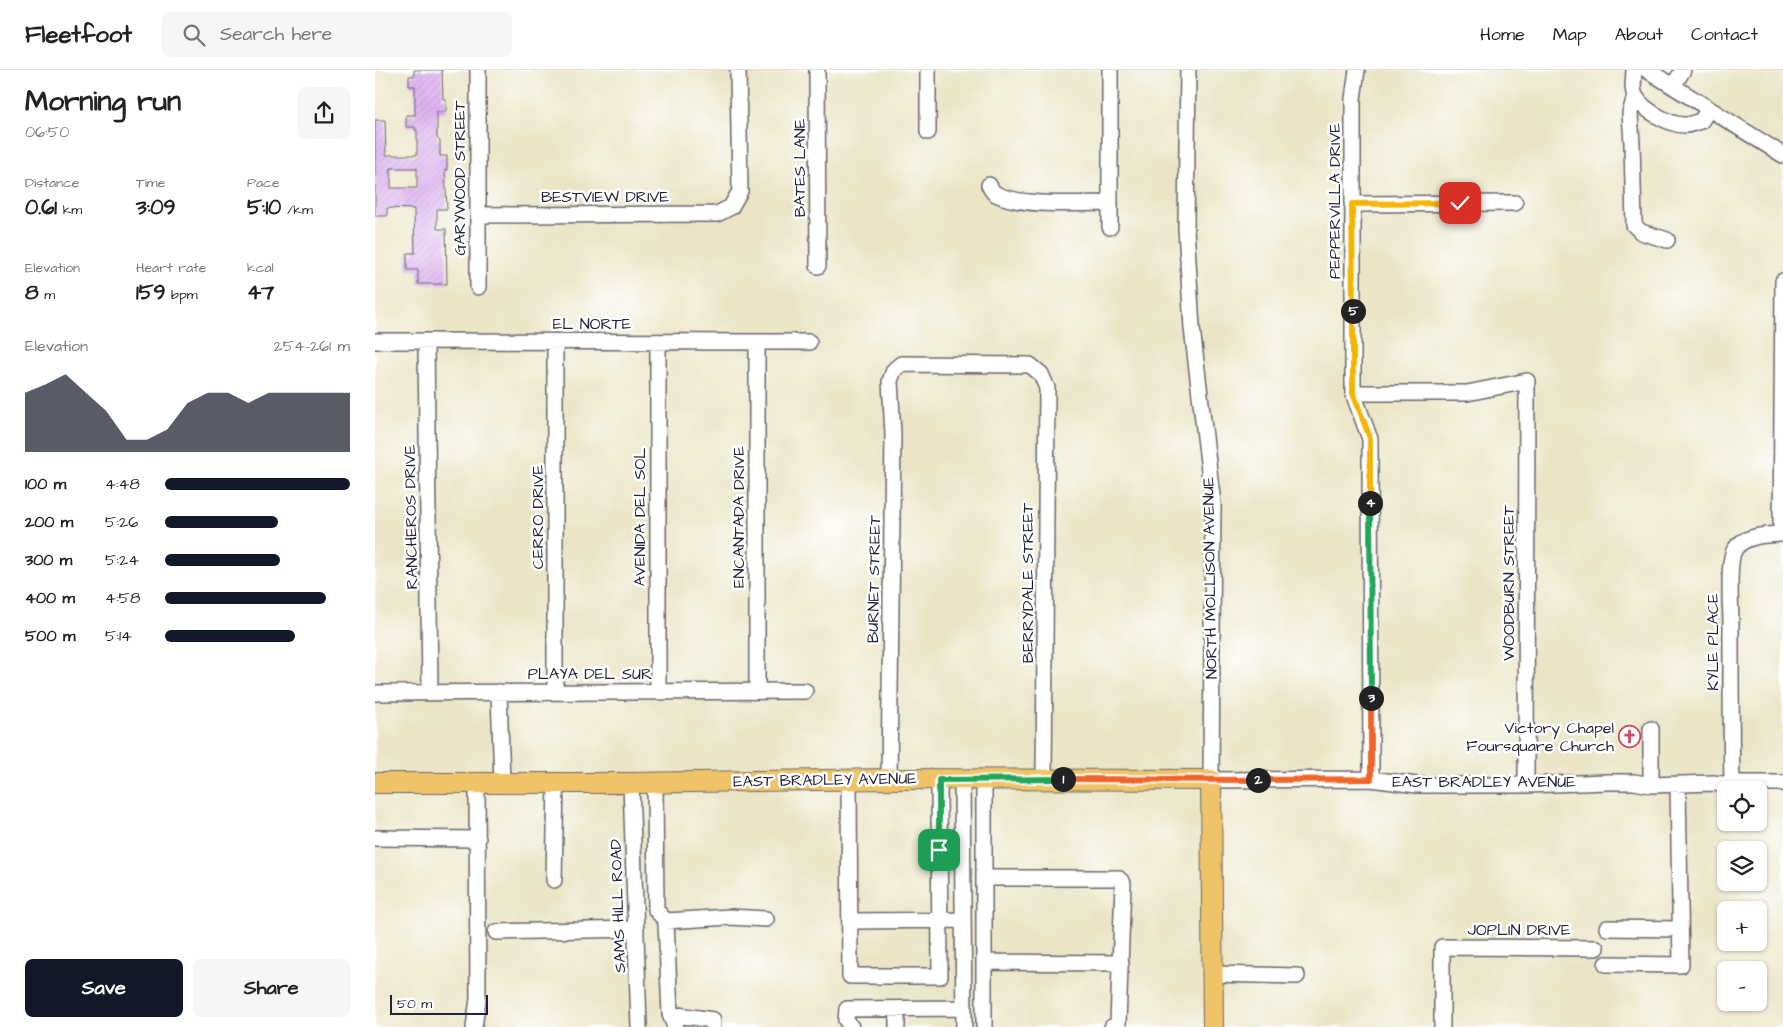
<!DOCTYPE html>
<html lang="en">
<head>
<meta charset="utf-8">
<style>
  :root { --surface:#fff; --page:#f6f6f6; --text:#222; --muted:#767676; --line:#e0e0e0; --accent:#111827 }
  body { margin:0; font-family:"Architects Daughter",sans-serif; background:var(--page); color:var(--text); height:100vh; display:flex; flex-direction:column; font-size:19px; white-space:nowrap }
  * { box-sizing:border-box; margin:0 }
  p { font-size:16px; color:var(--muted) }
  .icon { flex:none; width:28px; height:28px; fill:none; stroke:currentColor; stroke-width:2; stroke-linecap:round; stroke-linejoin:round }
  .map { position:relative; flex:1; overflow:hidden }
  .details { display:flex; flex-direction:column; background:var(--surface); width:375px }
  .details>* { flex:none }
  .tools { position:absolute; left:1342px; top:711px; display:grid; gap:10px }
  .tools a { display:grid; place-items:center; width:50px; height:50px; border-radius:8px; background:var(--surface); box-shadow:0 1px 4px #0004; font-size:25px }
  .scale { position:absolute; left:15px; bottom:12px; width:98px; box-sizing:border-box; padding-left:5px; border:2px solid #22223b; border-top:0; font-size:14px; line-height:18px; white-space:nowrap; color:#22223b; -webkit-text-stroke:4px #fff; paint-order:stroke }
  .pin { position:absolute; display:grid; place-items:center; width:42px; height:42px; color:#fff; margin:-21px; border-radius:10px; box-shadow:0 2px 8px #0006 }
  .km { position:absolute; width:25px; height:25px; margin:-12px; border-radius:50%; background:#222; color:#fff; font-size:14px; line-height:25px; text-align:center }
  .round { display:grid; place-items:center; flex:none; width:52px; height:52px; border-radius:8px; background:var(--page) }
  .overview { display:flex; align-items:center; justify-content:space-between; height:85px; padding:0 25px }
  h1 { font-size:28px; font-weight:700; line-height:38px }
  .stats { display:grid; grid-template-columns:repeat(3,1fr); gap:8px; height:85px; padding:5px 25px }
  .stats div { display:grid; align-content:center }
  .stats b { font-size:21px; font-weight:700 }
  .stats small { font-size:14px; font-weight:400 }
  .stats p { font-size:14px }
  .chart { height:140px; padding:10px 25px }
  .chart p { display:flex; justify-content:space-between }
  .chart svg { width:100%; height:90px; margin-top:5px; fill:var(--accent); opacity:.7 }
  .primary-button { display:flex; gap:10px; margin-top:auto; padding:10px 25px }
  .primary-button a { flex:1; height:58px; border-radius:8px; background:var(--accent); color:#fff; font-size:20px; font-weight:700; line-height:58px; text-align:center }
  .primary-button a+a { background:var(--page); color:var(--text) }
  ul { padding:0 25px; list-style:none; font-size:16px }
  li { display:grid; grid-template-columns:80px 60px 1fr; align-items:center; height:38px }
  li i { height:12px; border-radius:6px; background:var(--accent) }
  header { display:flex; align-items:center; gap:30px; box-sizing:border-box; height:70px; padding:0 25px; background:var(--surface); border-bottom:1px solid var(--line) }
  header strong { font-size:24px }
  nav { display:flex; gap:28px; margin-inline-start:auto; font-size:18px }
  .search { width:350px; height:45px; background:var(--page); display:flex; align-items:center; gap:12px; box-sizing:border-box; padding:0 18px; border-radius:8px; color:var(--muted); font-size:19px }
  main { display:flex; flex:1; min-height:0 }
  .map>svg:first-child { display:block }
</style>
</head>
<body>
<header>
<strong>Fleetfoot</strong>
<div class="search"><svg class="icon" aria-label="search" viewBox="0 0 24 24"><circle cx="10" cy="10" r="6"/><path d="M15 15l6 6"/></svg>Search here</div>
<nav><a>Home</a><a>Map</a><a>About</a><a>Contact</a></nav>
</header>
<main>
<section class="details">
<div class="overview"><div><h1>Morning run</h1><p>06:50</p></div><a class="round"><svg class="icon" aria-label="share" viewBox="0 0 24 24"><path d="M12 15V3M7 8l5-5 5 5M5 13v7h14v-7"/></svg></a></div>
<div class="stats">
<div><p>Distance</p><b>0.61<small> km</small></b></div>
<div><p>Time</p><b>3:09</b></div>
<div><p>Pace</p><b>5:10<small> /km</small></b></div>
</div>
<div class="stats">
<div><p>Elevation</p><b>8<small> m</small></b></div>
<div><p>Heart rate</p><b>159<small> bpm</small></b></div>
<div><p>kcal</p><b>47</b></div>
</div>
<div class="chart"><p><span>Elevation</span>254–261 m</p>
<svg viewBox="0 0 160 44" preserveAspectRatio="none"><path d="M0 44V15L10 11L20 6L30 15L40 24L50 38L60 38L70 33L80 20L90 15L100 15L110 20L120 15L130 15L140 15L150 15L160 15V44z"/></svg>
</div>
<ul>
<li><b>100 m</b>4:48<i style="width:100%"></i></li>
<li><b>200 m</b>5:26<i style="width:61%"></i></li>
<li><b>300 m</b>5:24<i style="width:62%"></i></li>
<li><b>400 m</b>4:58<i style="width:87%"></i></li>
<li><b>500 m</b>5:14<i style="width:70%"></i></li>
</ul>
<div class="primary-button"><a>Save</a><a>Share</a></div>
</section>
<div class="map">
<svg width="1408" height="957" viewBox="0 0 1408 957">
  <defs>
    <pattern id="building-hatch" width="6" height="6" patternUnits="userSpaceOnUse" patternTransform="scale(1.25)"><rect width="6" height="6" fill="#dbaef1"/><path d="M-1 1l2-2M0 6l6-6M5 7l2-2" fill="none" stroke="#bc95d0"/></pattern>
  </defs>
  <rect width="100%" height="100%" fill="#fff"/>
  <filter id="ink" filterUnits="userSpaceOnUse"><feTurbulence type="fractalNoise" baseFrequency=".02" numOctaves="2"/><feDisplacementMap in="SourceGraphic" scale="10" xChannelSelector="R" yChannelSelector="G"/><feConvolveMatrix kernelMatrix="1 2 1 2 8 2 1 2 1" color-interpolation-filters="sRGB"/></filter>
  <filter id="wash" filterUnits="userSpaceOnUse"><feTurbulence type="fractalNoise" baseFrequency=".0096" numOctaves="4" result="noise"/><feDisplacementMap in="SourceGraphic" scale="20" xChannelSelector="R" yChannelSelector="G"/><feGaussianBlur stdDeviation="1.12" result="paint"/><feColorMatrix in="noise" values="0 0 0 0 0 0 0 0 0 0 0 0 0 0 0 0 0 1.4 0 .05"/><feComposite in="paint" operator="in"/></filter>
  <g filter="url(#wash)">
    <rect width="100%" height="100%" fill="#ebe5c6"/>
    <g id="blocks">
      <path fill="url(#building-hatch)" fill-rule="evenodd" d="M39 0H67L68 29H71V42H62V68L65 71V86H72V100H70L72 139H62V159H71L72 214H43V200H32V183H40L39 139 12 138V146H0V50H10L11 85H42V60H40V57H31V45H40V16H34V6H39ZM16 98H42V118H16Z"/>
    </g>
  </g>
  <g filter="url(#ink)">
    <use href="#blocks" fill-opacity="0" stroke="#68666c" stroke-width="1"/>
    <g fill="none" stroke-linecap="round" stroke-linejoin="round">
      <defs>
        <path id="minor" d="M103 0V217
          M442 0 443 196
          M553 0V62
          M735 0V157
          M813 0 811 158 817 258 838 434 836 710 996 709 1042 715H1151L1232 712H1259L1276 715 1338 713 1357 715 1364 713H1408
          M982 0 978 29V323L995 369 996 709
          M1259 0C1259 8 1256 20 1261 27 1268 40 1296 56 1311 55 1315 55 1321 52 1326 51L1334 39
          M1272 0 1408 85
          M1298 16 1308 0
          M1260 26 1255 43 1257 73 1259 155 1266 162 1292 170
          M614 115C616 119 617 122 621 124 646 137 706 133 735 133
          M977 134 1140 133
          M103 145 342 144 356 137 365 121 363 0
          M1408 211 1406 464H1408
          M0 271 434 272
          M51 272 55 622
          M180 272V622
          M283 272V621
          M382 272V621
          M978 323H1092L1152 311 1151 715
          M124 622 127 713
          M0 623 430 621
          M1276 659V715
          M474 709 475 906H565L564 710
          M514 709 518 364 515 311 519 300 526 294 655 295 666 304 672 318 669 708
          M587 709 589 957
          M609 709V957
          M256 713 264 957
          M280 713 281 840 291 851 295 944 300 957
          M1357 715C1356 661 1356 608 1356 554 1356 539 1352 490 1360 479 1369 465 1392 465 1406 464
          M0 768 103 769
          M609 808H743L748 813 743 954 737 957
          M179 810 181 713
          M291 851 355 847 391 849
          M475 851 588 850
          M1232 858 1305 859
          M121 862 261 859
          M609 892 746 893
          M1231 894 1306 895 1303 715
          M837 904 922 906
          M295 944 338 950V957
          M99 957 103 929 102 713
          M476 957 471 950 472 939 589 938
          M522 957V939
          M1067 957V877L1221 878"/>
        <path id="major" d="M0 713H256L514 709 836 710 838 957"/>
      </defs>
      <use href="#minor" stroke="#68666c" stroke-width="18"/>
      <use href="#major" stroke="#68666c" stroke-width="22"/>
      <use href="#minor" stroke="#fff" stroke-width="15"/>
      <use href="#major" stroke="#efc469" stroke-width="20"/>
    </g>
  </g>
  <g fill="none" stroke-linecap="round" stroke-linejoin="round" filter="url(#ink)">
    <defs>
      <path id="split-1" d="M564 780V710L688 709"/>
      <path id="split-2" d="M688 709 883 710"/>
      <path id="split-3" d="M883 710 996 709V628"/>
      <path id="split-4" d="M995 433 996 628"/>
      <path id="split-5" d="M978 241V323L995 368V433"/>
      <path id="split-6" d="M978 241 977 134 1085 133"/>
    </defs>
    <use href="#split-1" stroke="#fff" stroke-width="10"/>
    <use href="#split-2" stroke="#fff" stroke-width="10"/>
    <use href="#split-3" stroke="#fff" stroke-width="10"/>
    <use href="#split-4" stroke="#fff" stroke-width="10"/>
    <use href="#split-5" stroke="#fff" stroke-width="10"/>
    <use href="#split-6" stroke="#fff" stroke-width="10"/>
    <use href="#split-1" stroke="#22a559" stroke-width="6"/>
    <use href="#split-2" stroke="#f0652b" stroke-width="6"/>
    <use href="#split-3" stroke="#f0652b" stroke-width="6"/>
    <use href="#split-4" stroke="#22a559" stroke-width="6"/>
    <use href="#split-5" stroke="#f5b400" stroke-width="6"/>
    <use href="#split-6" stroke="#f5b400" stroke-width="6"/>
  </g>
  <defs>
    <symbol id="church-ring" viewBox="-11 -11 22 22"><circle r="9.5" fill="#fff" stroke="#d1495b" stroke-width="1.5"/><path d="M-1.2-6h2.4v3.5h3.3v2.4h-3.3V6h-2.4V-.1h-3.3v-2.4h3.3Z" fill="#d1495b"/></symbol>
  </defs>
  <g fill-rule="evenodd">
    <use href="#church-ring" x="1242" y="654" width="25" height="25"/>
  </g>
  <g text-anchor="middle" dominant-baseline="central" stroke-width="5" stroke-linejoin="round" paint-order="stroke">
    <g font-size="16" fill="#22223b" stroke="#fff">
      <text transform="translate(425 98) rotate(-90)">BATES LANE</text>
      <text transform="translate(85 108) rotate(-90)">GARYWOOD STREET</text>
      <text x="230" y="127">BESTVIEW DRIVE</text>
      <text transform="translate(960 131) rotate(-90)">PEPPERVILLA DRIVE</text>
      <text x="217" y="254">EL NORTE</text>
      <text transform="translate(36 447) rotate(-91)">RANCHEROS DRIVE</text>
      <text transform="translate(163 447) rotate(-90)">CERRO DRIVE</text>
      <text transform="translate(265 447) rotate(-90)">AVENIDA DEL SOL</text>
      <text transform="translate(364 447) rotate(-90)">ENCANTADA DRIVE</text>
      <text transform="translate(835 508) rotate(-91)">NORTH MOLLISON AVENUE</text>
      <text transform="translate(499 509) rotate(-89)">BURNET STREET</text>
      <text transform="translate(653 513) rotate(-90)">BERRYDALE STREET</text>
      <text transform="translate(1134 513) rotate(-90)">WOODBURN STREET</text>
      <text transform="translate(1338 572) rotate(-90)">KYLE PLACE</text>
      <text x="215" y="604">PLAYA DEL SUR</text>
      <text transform="translate(450 710) rotate(-1)">EAST BRADLEY AVENUE</text>
      <text x="1109" y="712">EAST BRADLEY AVENUE</text>
      <text transform="translate(243 836) rotate(-92)">SAMS HILL ROAD</text>
      <text x="1144" y="860">JOPLIN DRIVE</text>
    </g>
    <g font-size="16" fill="#22223b" stroke="#fff" text-anchor="end">
      <text x="1239" y="658">Victory Chapel<tspan x="1239" dy="18">Foursquare Church</tspan></text>
    </g>
  </g>
</svg>
<div class="tools">
<a><svg class="icon" aria-label="locate" viewBox="0 0 24 24"><circle cx="12" cy="12" r="6"/><path d="M12 2v4M12 18v4M2 12h4M18 12h4"/></svg></a>
<a><svg class="icon" aria-label="layers" viewBox="0 0 24 24"><path d="M12 4l9 5-9 5-9-5zM3 14l9 5 9-5"/></svg></a>
<a>+</a>
<a>−</a>
</div>
<div class="scale">50 m</div>
<div class="pin" style="left:564px;top:780px;background:#1e9e55"><svg class="icon" aria-label="arrive" viewBox="0 0 24 24"><path d="M6 21V4h12l-3 4 3 4H6"/></svg></div>
<div class="pin" style="left:1085px;top:133px;background:#d93025"><svg class="icon" aria-label="check" viewBox="0 0 24 24"><path d="M5 12l5 5 9-10"/></svg></div>
<b class="km" style="left:688px;top:709px">1</b>
<b class="km" style="left:883px;top:710px">2</b>
<b class="km" style="left:996px;top:628px">3</b>
<b class="km" style="left:995px;top:433px">4</b>
<b class="km" style="left:978px;top:241px">5</b>
</div>
</main>
</body>
</html>
